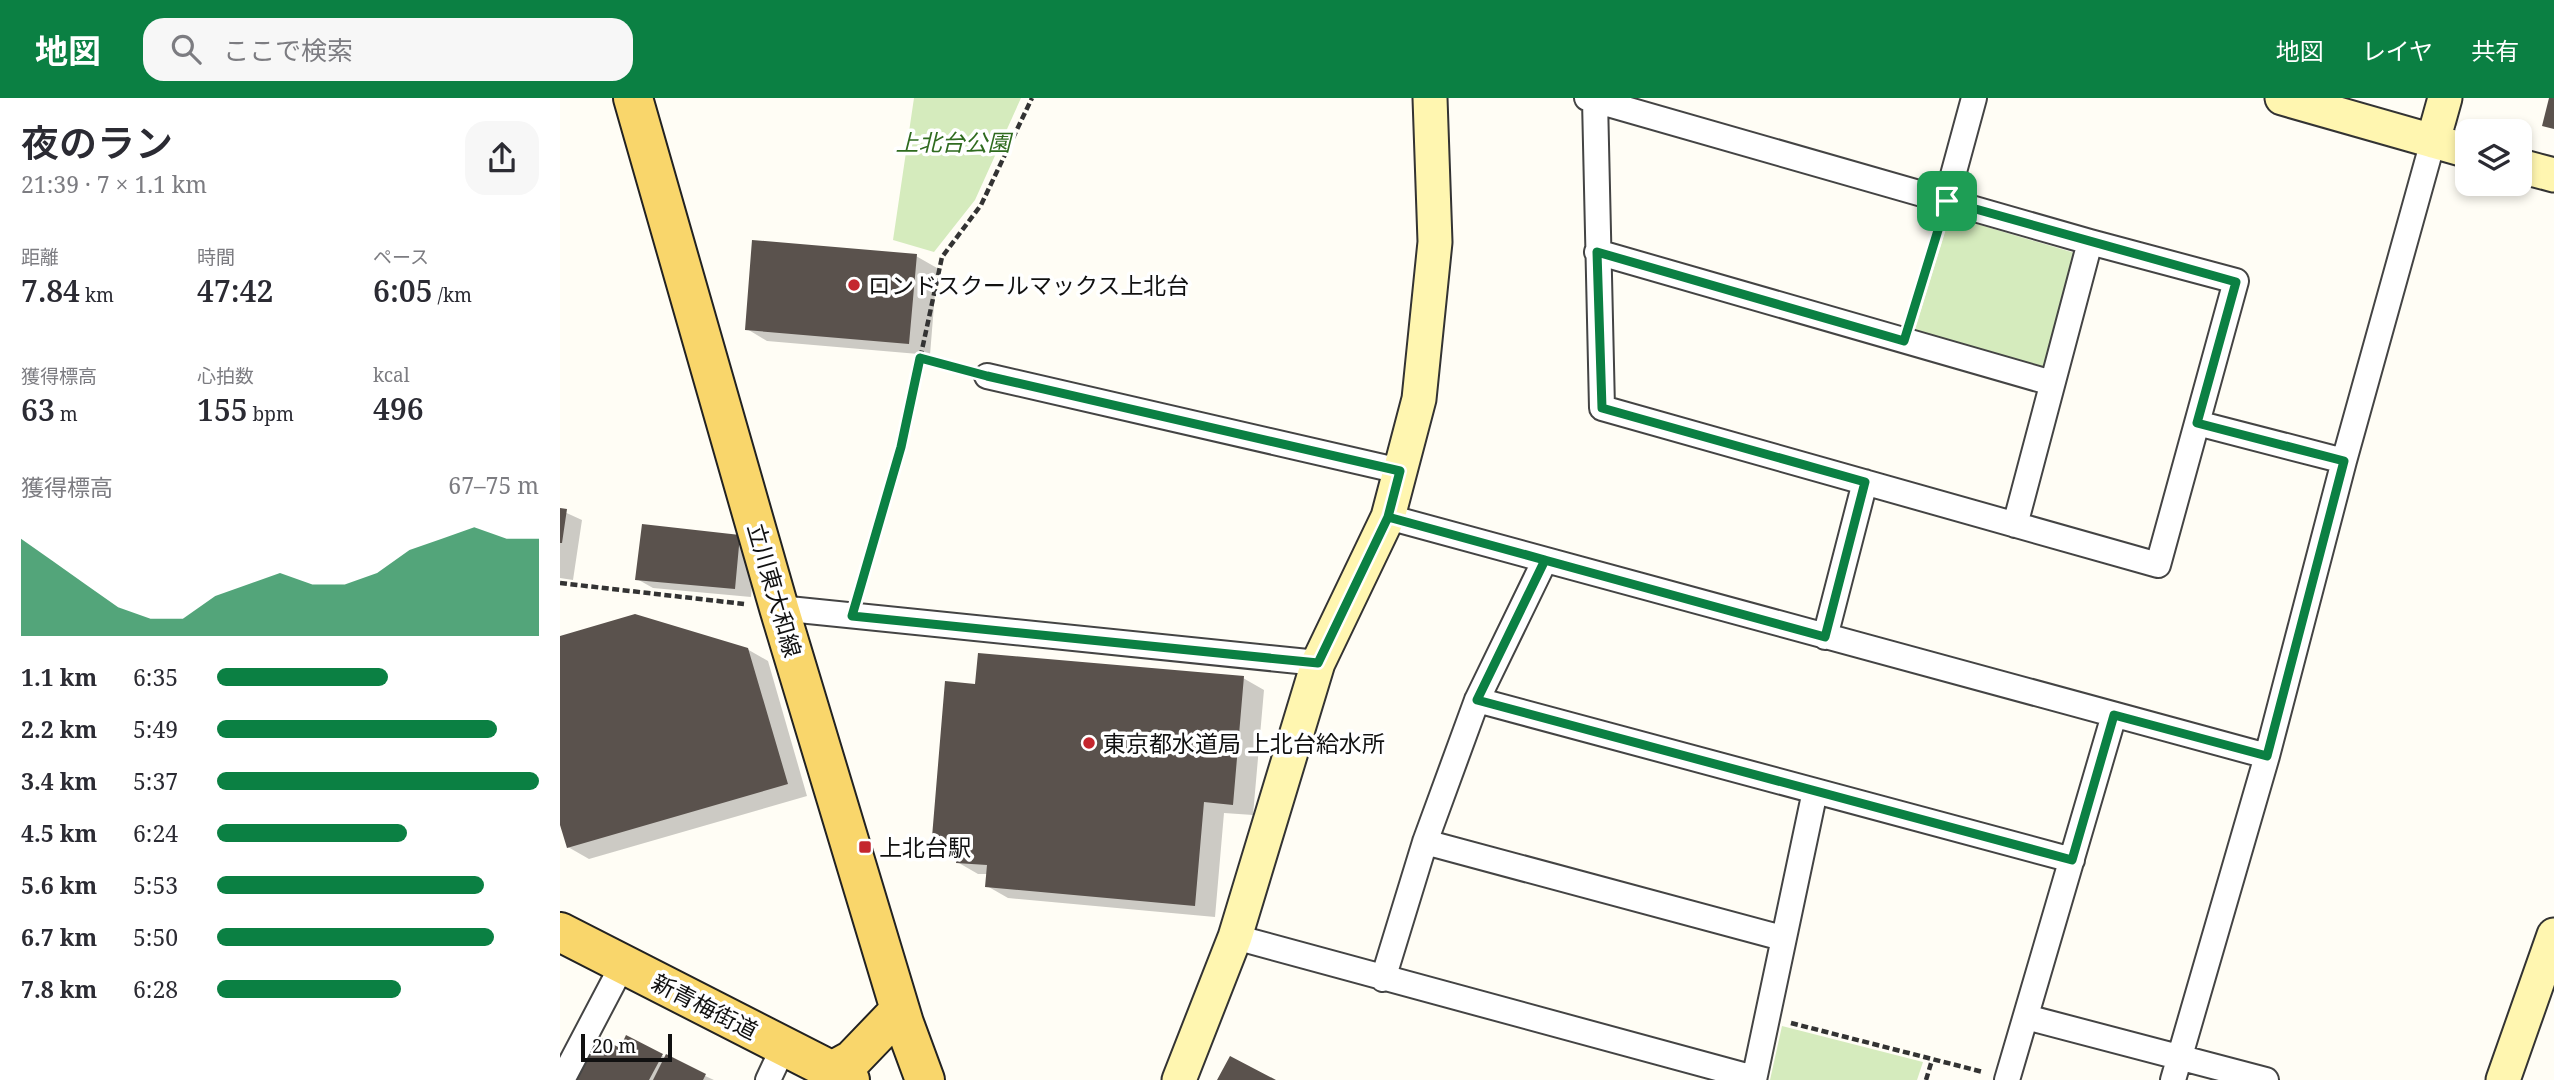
<!DOCTYPE html>
<html lang="ja">
<head>
<meta charset="utf-8">
<style>
  :root { --surface:#fff; --page:#f7f7f7; --text:#2b2b33; --muted:#7c7c81; --accent:#0b8043 }
  body { margin:0; font-family:"Noto Serif","Noto Sans JP",serif; background:var(--page); color:var(--text); height:100vh; display:flex; flex-direction:column; font-size:26px; white-space:nowrap }
  * { box-sizing:border-box; margin:0 }
  p { font-size:23px; color:var(--muted) }
  .icon { flex:none; width:38px; height:38px; fill:none; stroke:currentColor; stroke-width:2; stroke-linecap:round; stroke-linejoin:round }
  .map { position:relative; flex:1; overflow:hidden }
  .drawer { display:flex; flex-direction:column; background:var(--surface); width:560px }
  .drawer>* { flex:none }
  .fabs { position:absolute; left:1895px; top:21px; display:grid; gap:14px }
  .fabs a { display:grid; place-items:center; width:77px; height:77px; border-radius:14px; background:var(--surface); box-shadow:0 4px 10px #0003; font-size:35px }
  .scale { position:absolute; left:21px; bottom:18px; width:91px; box-sizing:border-box; padding-left:7px; border:4px solid #111; border-top:0; font-size:19px; line-height:24px; white-space:nowrap; color:#111; -webkit-text-stroke:5px #fff; paint-order:stroke }
  .pin { position:absolute; display:grid; place-items:center; width:60px; height:60px; color:#fff; margin:-30px; border-radius:14px; box-shadow:0 4px 10px #0006 }
  .round { display:grid; place-items:center; flex:none; width:74px; height:74px; border-radius:21px; background:var(--page) }
  .overview { display:flex; align-items:center; justify-content:space-between; height:119px; padding:0 21px }
  h1 { font-size:38px; font-weight:600; line-height:52px }
  .stats { display:grid; grid-template-columns:repeat(3,1fr); gap:10px; height:119px; padding:7px 21px }
  .stats div { display:grid; align-content:center }
  .stats b { font-size:30px; font-weight:600 }
  .stats small { font-size:19px; font-weight:400 }
  .stats p { font-size:19px }
  .chart { height:196px; padding:14px 21px }
  .chart p { display:flex; justify-content:space-between }
  .chart svg { width:100%; height:126px; margin-top:7px; fill:var(--accent); opacity:.7 }
  ul { padding:0 21px; list-style:none; font-size:23px }
  li { display:grid; grid-template-columns:112px 84px 1fr; align-items:center; height:52px }
  li i { height:18px; border-radius:9px; background:var(--accent) }
  header { display:flex; align-items:center; gap:42px; box-sizing:border-box; height:98px; padding:0 35px; background:var(--accent); color:#fff }
  header strong { font-size:33px }
  nav { display:flex; gap:38px; margin-inline-start:auto; font-size:24px }
  .search { width:490px; height:63px; background:var(--page); display:flex; align-items:center; gap:18px; box-sizing:border-box; padding:0 24px; border-radius:21px; color:var(--muted); font-size:26px }
  main { display:flex; flex:1; min-height:0 }
  .map>svg:first-child { display:block }
</style>
</head>
<body>
<header>
<strong>地図</strong>
<div class="search"><svg class="icon" aria-label="search" viewBox="0 0 24 24"><circle cx="10" cy="10" r="6"/><path d="M15 15l6 6"/></svg>ここで検索</div>
<nav><a>地図</a><a>レイヤ</a><a>共有</a></nav>
</header>
<main>
<section class="drawer">
<div class="overview"><div><h1>夜のラン</h1><p>21:39 · 7 × 1.1 km</p></div><a class="round"><svg class="icon" aria-label="share" viewBox="0 0 24 24"><path d="M12 15V3M7 8l5-5 5 5M5 13v7h14v-7"/></svg></a></div>
<div class="stats">
<div><p>距離</p><b>7.84<small> km</small></b></div>
<div><p>時間</p><b>47:42</b></div>
<div><p>ペース</p><b>6:05<small> /km</small></b></div>
</div>
<div class="stats">
<div><p>獲得標高</p><b>63<small> m</small></b></div>
<div><p>心拍数</p><b>155<small> bpm</small></b></div>
<div><p>kcal</p><b>496</b></div>
</div>
<div class="chart"><p><span>獲得標高</span>67–75 m</p>
<svg viewBox="0 0 160 44" preserveAspectRatio="none"><path d="M0 44V10L10 18L20 26L30 34L40 38L50 38L60 30L70 26L80 22L90 26L100 26L110 22L120 14L130 10L140 6L150 10L160 10V44z"/></svg>
</div>
<ul>
<li><b>1.1 km</b>6:35<i style="width:53%"></i></li>
<li><b>2.2 km</b>5:49<i style="width:87%"></i></li>
<li><b>3.4 km</b>5:37<i style="width:100%"></i></li>
<li><b>4.5 km</b>6:24<i style="width:59%"></i></li>
<li><b>5.6 km</b>5:53<i style="width:83%"></i></li>
<li><b>6.7 km</b>5:50<i style="width:86%"></i></li>
<li><b>7.8 km</b>6:28<i style="width:57%"></i></li>
</ul>
</section>
<div class="map">
<svg width="1994" height="982" viewBox="0 0 1994 982">
  <rect width="100%" height="100%" fill="#fffdf5"/>
  <path fill="#d5ebbd" d="M354 0H461L415 102 374 154 333 142Z
    M1390 118 1518 156 1484 273 1354 235Z
    M1222 928 1363 964 1357 982H1210Z"/>
  <path fill="#0003" d="M356 158 377 170 370 257 207 243 187 231Z
    M0 412 22 422 13 482 0 480Z
    M179 439 195 448 191 499 93 490 77 481Z
    M0 539 187 551 208 563 247 698 29 761 8 749 0 721Z
    M683 580 704 592 693 717 664 715 655 819 448 800 427 788 428 776H418L373 750 417 587Z
    M67 939 106 960 154 982H17L61 952Z"/>
  <path fill="#5a524d" d="M1989 0H1994V31L1982 28Z
    M192 142 357 156 349 246 185 232Z
    M0 410 7 411 2 445H0Z
    M82 426 180 437 175 491 75 482Z
    M75 516 188 550 228 686 7 750 0 727V538Z
    M418 555 684 578 673 707 644 704 635 808 425 789 427 767 396 765 397 753 371 751 385 583 415 586Z
    M66 937 103 956 89 982H15L37 938 60 950Z
    M106 956 146 976 143 982H93Z
    M670 958 716 982H657Z"/>
  <g fill="none" stroke-linecap="round" stroke-linejoin="round">
    <defs>
      <path id="street" d="M1027 0 1530 144 1676 183 1598 467 1042 310 1035 2
        M1386 103 1414 0
        M1037 154 1492 285
        M427 278 840 373
        M1637 325 1784 363
        M828 419 1707 658
        M1455 427 1530 144
        M219 510 758 565
        M1265 539 1305 384
        M917 602 1512 762
        M865 744 1222 840
        M675 839 1194 980
        M823 881 865 744 917 602 985 462
        M1466 919 1706 982
        M2 982 63 866
        M208 982 224 948
        M1194 982 1255 693
        M1447 982 1554 617
        M1613 982 1707 658 1784 363 1873 43"/>
      <path id="secondary" d="M1722 0 1908 53
        M1873 43 1885 0
        M1960 68 1994 77
        M619 982 675 839 758 565 828 419 859 301 875 144 870 0
        M1943 982 1994 837"/>
      <path id="primary" d="M73 0 219 510 344 925 365 982
        M0 834 290 982
        M272 973 292 962 340 912"/>
    </defs>
    <use href="#street" stroke="#444" stroke-width="28"/>
    <use href="#secondary" stroke="#333" stroke-width="37"/>
    <use href="#primary" stroke="#222" stroke-width="42"/>
    <path stroke="#333" stroke-width="4.5" stroke-dasharray="7 3.5" stroke-linecap="butt" d="M1352 218 1379 126
      M360 260 403 271
      M0 485 184 506
      M300 493 341 349 382 159 421 107 472 0
      M1231 925 1423 974
      M1366 982 1372 962"/>
    <use href="#street" stroke="#fff" stroke-width="24"/>
    <use href="#secondary" stroke="#fff6b0" stroke-width="33"/>
    <use href="#primary" stroke="#f9d66b" stroke-width="38"/>
  </g>
  <g fill="none" stroke-linecap="round" stroke-linejoin="round">
    <defs>
      <path id="route" d="M1387 103 1344 243 1037 154 1042 310 1305 384 1265 539 828 419 758 565 292 518 341 349 360 260 427 278 840 373 828 419 985 462 917 602 1512 762 1554 617 1707 658 1784 363 1637 325 1676 184 1387 103"/>
    </defs>
    <use href="#route" stroke="#fff" stroke-width="14"/>
    <use href="#route" stroke="#0b8043" stroke-width="9"/>
  </g>
  <g fill="#c4262e" stroke="#fff" stroke-width="2.5">
    <circle cx="294" cy="187" r="7"/>
    <circle cx="529" cy="645" r="7"/>
    <rect x="298" y="742" width="14" height="14" rx="3.5"/>
  </g>
  <g text-anchor="middle" dominant-baseline="central" stroke-width="7" stroke-linejoin="round" paint-order="stroke">
    <g font-size="23" font-style="italic" fill="#2f6b1f" stroke="#fff">
      <text x="393" y="44">上北台公園</text>
    </g>
    <g font-size="23" fill="#111" stroke="#fff" text-anchor="start">
      <text x="308" y="187">ロンドスクールマックス上北台</text>
      <text x="543" y="645">東京都水道局 上北台給水所</text>
      <text x="319" y="749">上北台駅</text>
    </g>
    <g font-size="23" fill="#111" stroke="#fff">
      <text transform="translate(215 492) rotate(74)">立川東大和線</text>
      <text transform="translate(145 908) rotate(27)">新青梅街道</text>
    </g>
  </g>
</svg>
<div class="fabs">
<a><svg class="icon" aria-label="layers" viewBox="0 0 24 24"><path d="M12 4l9 5-9 5-9-5zM3 14l9 5 9-5"/></svg></a>
</div>
<div class="scale">20 m</div>
<div class="pin" style="left:1387px;top:103px;background:#1e9e55"><svg class="icon" aria-label="arrive" viewBox="0 0 24 24"><path d="M6 21V4h12l-3 4 3 4H6"/></svg></div>
</div>
</main>
</body>
</html>
